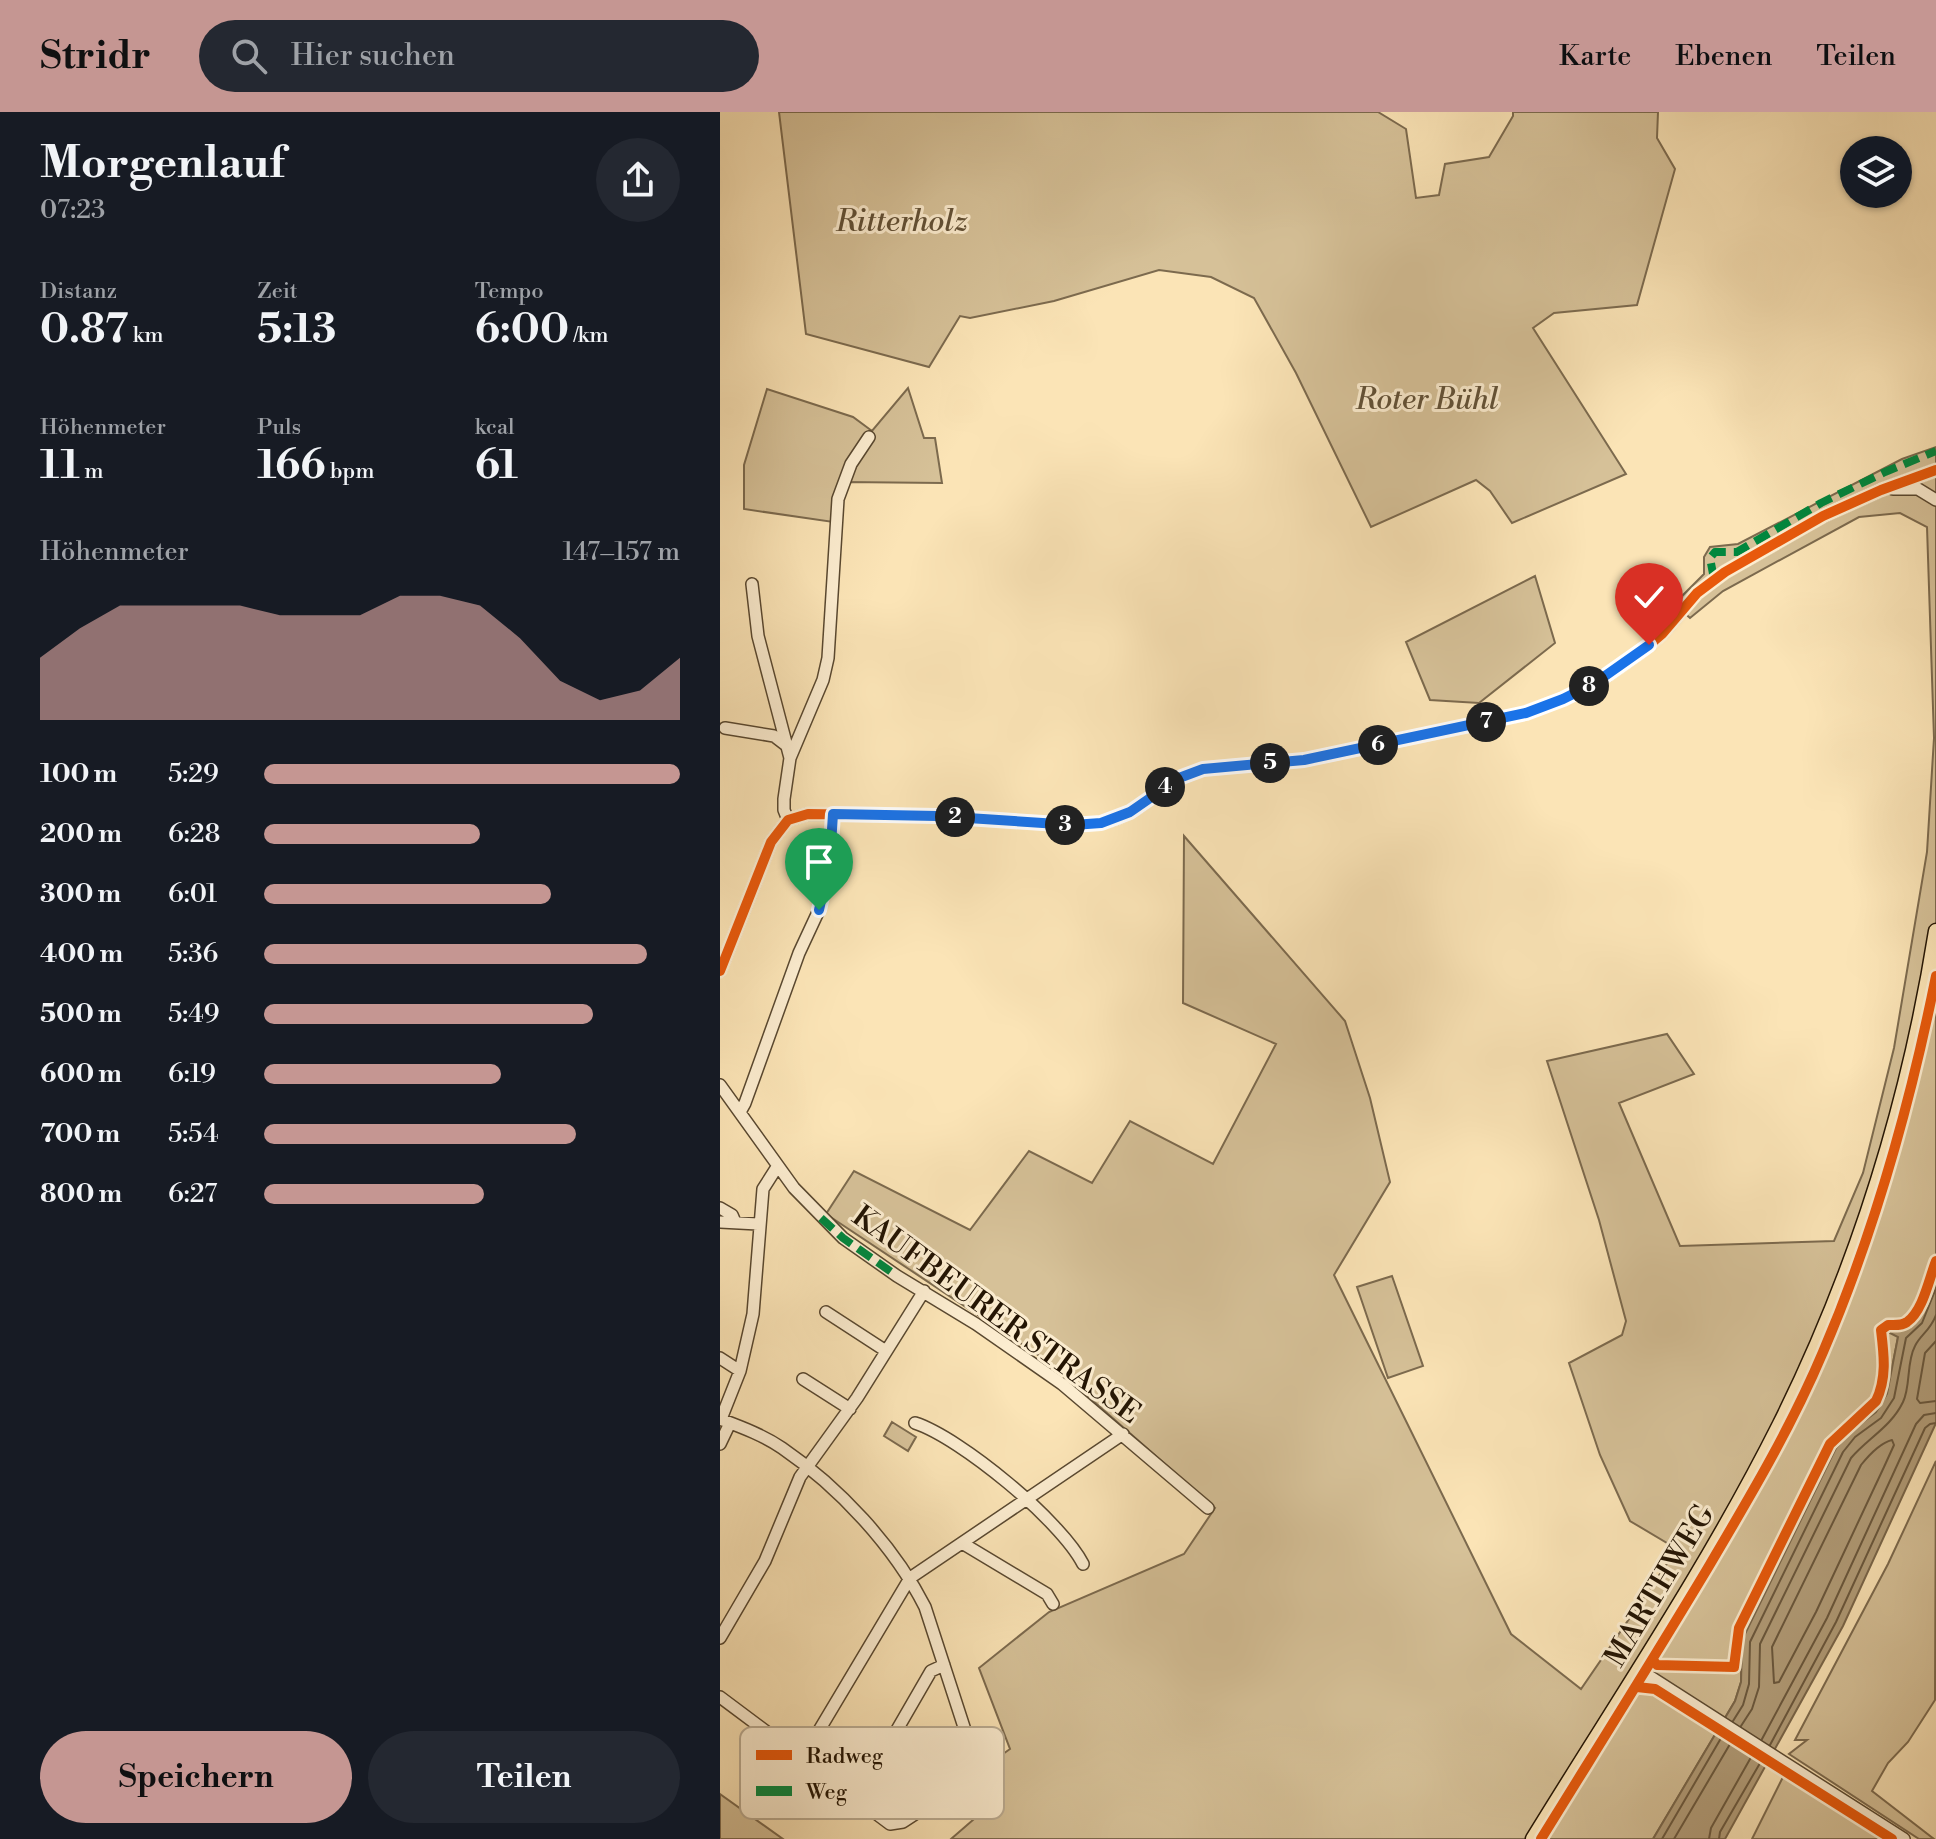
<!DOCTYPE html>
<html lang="de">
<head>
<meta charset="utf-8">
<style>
  :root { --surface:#171b24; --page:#242831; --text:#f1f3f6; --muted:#9ea1a6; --accent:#c59692 }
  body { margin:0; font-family:"Libre Bodoni",serif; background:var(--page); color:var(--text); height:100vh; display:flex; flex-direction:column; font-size:30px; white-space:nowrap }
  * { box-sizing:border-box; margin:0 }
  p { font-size:26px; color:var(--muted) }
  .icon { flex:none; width:44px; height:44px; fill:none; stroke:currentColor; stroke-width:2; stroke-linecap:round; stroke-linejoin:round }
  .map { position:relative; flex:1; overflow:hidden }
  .sheet { display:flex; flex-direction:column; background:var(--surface); width:720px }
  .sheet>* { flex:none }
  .controls { position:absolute; left:1120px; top:24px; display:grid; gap:16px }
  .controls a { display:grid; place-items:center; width:72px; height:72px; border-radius:50%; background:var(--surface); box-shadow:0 2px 6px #0004; font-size:40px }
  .pin { position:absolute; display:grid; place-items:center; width:68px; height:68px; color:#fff; margin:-82px -34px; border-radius:50% 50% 50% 0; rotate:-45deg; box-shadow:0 0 8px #0007 }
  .pin .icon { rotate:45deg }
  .km { position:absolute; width:40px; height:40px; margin:-20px; border-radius:50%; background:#222; color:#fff; font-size:22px; line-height:40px; text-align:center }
  .round { display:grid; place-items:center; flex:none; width:84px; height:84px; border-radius:42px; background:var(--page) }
  .overview { display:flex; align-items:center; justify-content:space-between; height:136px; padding:0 40px }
  h1 { font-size:44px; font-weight:800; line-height:60px }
  .metrics { display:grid; grid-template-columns:repeat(3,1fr); gap:12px; height:136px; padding:8px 40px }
  .metrics div { display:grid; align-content:center }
  .metrics b { font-size:40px; font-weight:800 }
  .metrics small { font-size:22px; font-weight:400 }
  .metrics p { font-size:22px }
  .chart { height:224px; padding:16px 40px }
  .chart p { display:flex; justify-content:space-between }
  .chart svg { width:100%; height:144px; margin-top:8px; fill:var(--accent); opacity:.7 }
  .action { display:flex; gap:16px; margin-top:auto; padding:16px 40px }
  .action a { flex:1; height:92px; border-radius:48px; background:var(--accent); color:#111; font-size:32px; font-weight:800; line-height:92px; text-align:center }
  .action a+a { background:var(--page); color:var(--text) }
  ul { padding:0 40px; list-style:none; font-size:26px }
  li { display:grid; grid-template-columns:128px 96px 1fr; align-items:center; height:60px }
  li i { height:20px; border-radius:10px; background:var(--accent) }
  header { display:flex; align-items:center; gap:48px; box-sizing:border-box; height:112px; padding:0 40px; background:var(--accent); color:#111 }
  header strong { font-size:38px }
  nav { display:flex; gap:44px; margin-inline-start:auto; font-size:28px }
  .search { width:560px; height:72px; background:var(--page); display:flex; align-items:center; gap:20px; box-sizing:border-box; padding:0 28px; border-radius:44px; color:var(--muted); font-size:30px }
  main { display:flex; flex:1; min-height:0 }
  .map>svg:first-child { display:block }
</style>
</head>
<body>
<header>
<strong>Stridr</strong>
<div class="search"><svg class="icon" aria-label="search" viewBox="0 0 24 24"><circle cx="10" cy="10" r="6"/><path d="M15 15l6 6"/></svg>Hier suchen</div>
<nav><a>Karte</a><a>Ebenen</a><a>Teilen</a></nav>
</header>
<main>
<section class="sheet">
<div class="overview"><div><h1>Morgenlauf</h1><p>07:23</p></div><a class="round"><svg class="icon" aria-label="share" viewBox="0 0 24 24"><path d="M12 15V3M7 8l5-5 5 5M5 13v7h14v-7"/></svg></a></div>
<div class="metrics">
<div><p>Distanz</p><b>0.87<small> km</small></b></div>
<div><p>Zeit</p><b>5:13</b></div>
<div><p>Tempo</p><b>6:00<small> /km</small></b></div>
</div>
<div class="metrics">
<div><p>Höhenmeter</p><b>11<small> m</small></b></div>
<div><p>Puls</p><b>166<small> bpm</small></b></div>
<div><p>kcal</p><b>61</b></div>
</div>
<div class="chart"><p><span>Höhenmeter</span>147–157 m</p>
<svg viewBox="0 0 160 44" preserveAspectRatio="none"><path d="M0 44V25L10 16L20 9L30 9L40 9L50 9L60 12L70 12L80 12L90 6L100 6L110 9L120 19L130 32L140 38L150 35L160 25V44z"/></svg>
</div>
<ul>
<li><b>100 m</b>5:29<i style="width:100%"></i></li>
<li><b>200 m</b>6:28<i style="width:52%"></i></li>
<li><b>300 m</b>6:01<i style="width:69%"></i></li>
<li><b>400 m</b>5:36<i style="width:92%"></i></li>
<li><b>500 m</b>5:49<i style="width:79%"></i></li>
<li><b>600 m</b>6:19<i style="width:57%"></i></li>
<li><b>700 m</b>5:54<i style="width:75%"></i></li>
<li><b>800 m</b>6:27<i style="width:53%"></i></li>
</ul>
<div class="action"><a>Speichern</a><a>Teilen</a></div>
</section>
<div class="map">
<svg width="1216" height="1727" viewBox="0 0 1216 1727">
  <rect width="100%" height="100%" fill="#fbe4b6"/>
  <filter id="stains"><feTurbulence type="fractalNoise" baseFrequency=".0025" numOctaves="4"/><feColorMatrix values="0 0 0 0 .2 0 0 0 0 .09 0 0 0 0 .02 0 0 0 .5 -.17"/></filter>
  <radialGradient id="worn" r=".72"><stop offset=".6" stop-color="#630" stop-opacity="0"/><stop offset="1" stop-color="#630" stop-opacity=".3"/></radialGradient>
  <path fill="#d6c198" stroke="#7c6a4e" stroke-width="2" d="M59 0H658L686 17 696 86 719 83 725 52 769 45 793 4V0H938L937 26 955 57 917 193 834 201 813 216 906 362 792 411 770 379 756 368 651 415 576 261 534 186 491 165 439 158 334 189 250 206 240 204 209 255 86 222Z
    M188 276 204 326H215L222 371 124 370 113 410 24 397V353L47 277 133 305 152 319Z
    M1216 335V1153C1211 1168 1200 1207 1188 1215 1182 1219 1175 1216 1169 1215L1178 1225 1167 1282 1156 1300 1130 1320 1022 1528 1021 1570 1015 1589 933 1727H231L276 1688 265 1655 290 1637 259 1556 329 1500 464 1442 495 1396 330 1251 106 1102 134 1059 250 1118 309 1039 372 1071 410 1009 493 1052 556 932 463 891 464 724 625 909 650 986 670 1070 614 1163 791 1522 861 1577 957 1437 910 1409 880 1343 849 1251 902 1223 906 1209 879 1108 827 949 947 922 974 962 899 991 960 1134 1114 1129 1143 1061 1174 936 1207 740 1214 626 1207 415 1180 401 1139 405 1003 479 970 506 954 492 984 462V445L990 435 1018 432 1182 347Z
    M815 464 835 531 759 591 710 588 686 530Z
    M672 1164 703 1254 668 1266 637 1175Z
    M172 1310 196 1325 188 1339 164 1324Z
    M1216 1349 1215 1588 1188 1630 1168 1651 1152 1679 1214 1727H1199L1069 1642 1087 1628H1075L1168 1452Z
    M1065 1661 1156 1719 1168 1727H1032Z
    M0 1682 63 1727H0Z"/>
  <path fill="#b29d79" stroke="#79664a" stroke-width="2" d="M1216 1153V1311L1123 1514 1005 1727H933L1015 1589 1021 1570 1022 1528 1116 1336 1130 1320 1156 1300 1167 1282 1178 1225 1166 1219 1168 1215C1175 1216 1181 1219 1188 1215 1200 1207 1210 1168 1216 1153Z"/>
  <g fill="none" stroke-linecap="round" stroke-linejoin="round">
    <path stroke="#6a583e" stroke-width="2" d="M1216 1229 1205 1241 1197 1287 1200 1291 1216 1289
      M1172 1328 1174 1333 1164 1355 1096 1500 1059 1570 1054 1571 1052 1535 1141 1353C1149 1343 1160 1331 1172 1328Z
      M1013 1609 1023 1593 1029 1572 1030 1530 1123 1340 1135 1325 1161 1306 1174 1286 1186 1226 1202 1211 1216 1176
      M1021 1614 1032 1597 1039 1575 1040 1532 1131 1346C1148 1326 1171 1315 1183 1290 1191 1273 1186 1251 1195 1234 1200 1223 1210 1219 1216 1203
      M1042 1627 1107 1506 1196 1312 1204 1303 1216 1301
      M1050 1633 1116 1510 1205 1316 1210 1312 1216 1311
      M942 1727 1004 1621
      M954 1727 1013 1627
      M989 1727 991 1716 1034 1640
      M999 1727 1000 1720 1043 1646"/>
    <defs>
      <path id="minor" d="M1173 377H1198L1216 388
        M32 472 38 524 70 646 64 687V698L68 708
        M5 616 54 624 67 634
        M70 646 103 568 108 546 118 387 131 352 149 325
        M0 859 51 730 68 708 88 702 217 704 353 713 381 711 398 706 417 696 459 666 483 657 584 648 795 604 843 587 888 563 922 539 942 522 977 481 1005 460 1103 404 1161 378 1216 358
        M0 973 74 1076 123 1126 177 1164 256 1212 342 1272 488 1396
        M20 1000 25 991 79 841 99 798 110 748 113 702
        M0 1096 12 1103 15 1110
        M0 1110 38 1112
        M106 1200 166 1239
        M0 1246 20 1259
        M83 1267 130 1297
        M0 1307C21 1315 43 1323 62 1336 119 1375 174 1434 205 1495L270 1695
        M1 1307 20 1259 33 1202 43 1077 57 1055
        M195 1311C241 1326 341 1409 363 1452
        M0 1332 10 1311
        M242 1431 327 1482 333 1492
        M0 1526 45 1449 80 1365 137 1286 204 1179
        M918 1557 1184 1727
        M0 1585 170 1712 183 1710 258 1661
        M82 1647 190 1466 403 1322
        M137 1687 211 1559 224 1553"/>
      <path id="major" d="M813 1727C897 1590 988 1456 1060 1312 1137 1157 1189 990 1216 819"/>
    </defs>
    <use href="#minor" stroke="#594830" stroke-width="14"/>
    <use href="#major" stroke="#231403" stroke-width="17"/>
    <use href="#minor" stroke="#fcedd0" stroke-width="11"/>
    <use href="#major" stroke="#fbe4b6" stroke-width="14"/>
    <path stroke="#00873e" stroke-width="8" stroke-dasharray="16 8" stroke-linecap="butt" d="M994 467 990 446 995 440H1017L1101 391 1165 360 1216 339
      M101 1106 123 1126 177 1164"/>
    <defs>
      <path id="cycleway" d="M0 859 51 730 68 708 88 702 217 704 353 713 381 711 398 706 417 696 459 666 483 657 584 648 795 604 843 587 888 563 922 539 942 522 977 481 1005 460 1103 404 1161 378 1216 358
        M933 1548 937 1553 1014 1555 1019 1516 1110 1332 1156 1289C1167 1266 1164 1243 1161 1218L1168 1213C1174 1213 1182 1214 1187 1210 1203 1199 1209 1167 1216 1149
        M917 1575 935 1577 1172 1727
        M821 1727C876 1638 932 1549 986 1459 1028 1388 1071 1316 1103 1240 1155 1119 1190 993 1216 864"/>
    </defs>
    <use href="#cycleway" stroke="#fcedd0" stroke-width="15"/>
    <use href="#cycleway" stroke="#e8590c" stroke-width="10"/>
  </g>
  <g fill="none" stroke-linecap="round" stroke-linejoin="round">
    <defs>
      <path id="route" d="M99 798 110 748 113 702 217 704 353 713 381 711 410 700 459 666 483 657 584 648 806 601 843 587 875 571 929 533"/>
    </defs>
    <use href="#route" stroke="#fff" stroke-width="16"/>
    <use href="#route" stroke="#1a73e8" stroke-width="10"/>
  </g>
  <g text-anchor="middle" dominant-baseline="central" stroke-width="6" stroke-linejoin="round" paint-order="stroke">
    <g font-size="30" font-style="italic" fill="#625137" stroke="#fcedd0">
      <text x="182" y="110">Ritterholz</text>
      <text x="707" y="288">Roter Bühl</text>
    </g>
    <g font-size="30" fill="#231403" stroke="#fcedd0">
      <text transform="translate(276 1203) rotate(36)">KAUFBEURER STRASSE</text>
      <text transform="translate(940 1474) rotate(-59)">MARTHWEG</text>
    </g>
  </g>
  <rect x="20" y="1615" width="264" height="92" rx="12" fill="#fcedd0" stroke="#bbac92" stroke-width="2"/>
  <rect x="36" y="1638" width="36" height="10" fill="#e8590c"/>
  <rect x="36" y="1674" width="36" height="10" fill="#00873e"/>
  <g font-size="22" fill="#231403">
    <text x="86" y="1651">Radweg</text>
    <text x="86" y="1687">Weg</text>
  </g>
  <rect width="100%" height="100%" filter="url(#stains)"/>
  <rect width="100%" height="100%" fill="url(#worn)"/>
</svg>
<div class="controls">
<a><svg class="icon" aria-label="layers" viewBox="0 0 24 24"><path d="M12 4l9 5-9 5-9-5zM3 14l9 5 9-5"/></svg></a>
</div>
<div class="pin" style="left:99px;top:798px;background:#1e9e55"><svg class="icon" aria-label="arrive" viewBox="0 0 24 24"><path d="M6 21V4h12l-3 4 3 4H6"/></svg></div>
<div class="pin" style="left:929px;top:533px;background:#d93025"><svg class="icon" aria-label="check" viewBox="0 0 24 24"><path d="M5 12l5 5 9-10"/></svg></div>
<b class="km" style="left:235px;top:705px">2</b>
<b class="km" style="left:345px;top:713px">3</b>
<b class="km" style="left:445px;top:675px">4</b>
<b class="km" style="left:550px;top:651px">5</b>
<b class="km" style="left:658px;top:633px">6</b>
<b class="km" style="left:766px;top:610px">7</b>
<b class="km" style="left:869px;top:574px">8</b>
</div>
</main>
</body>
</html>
